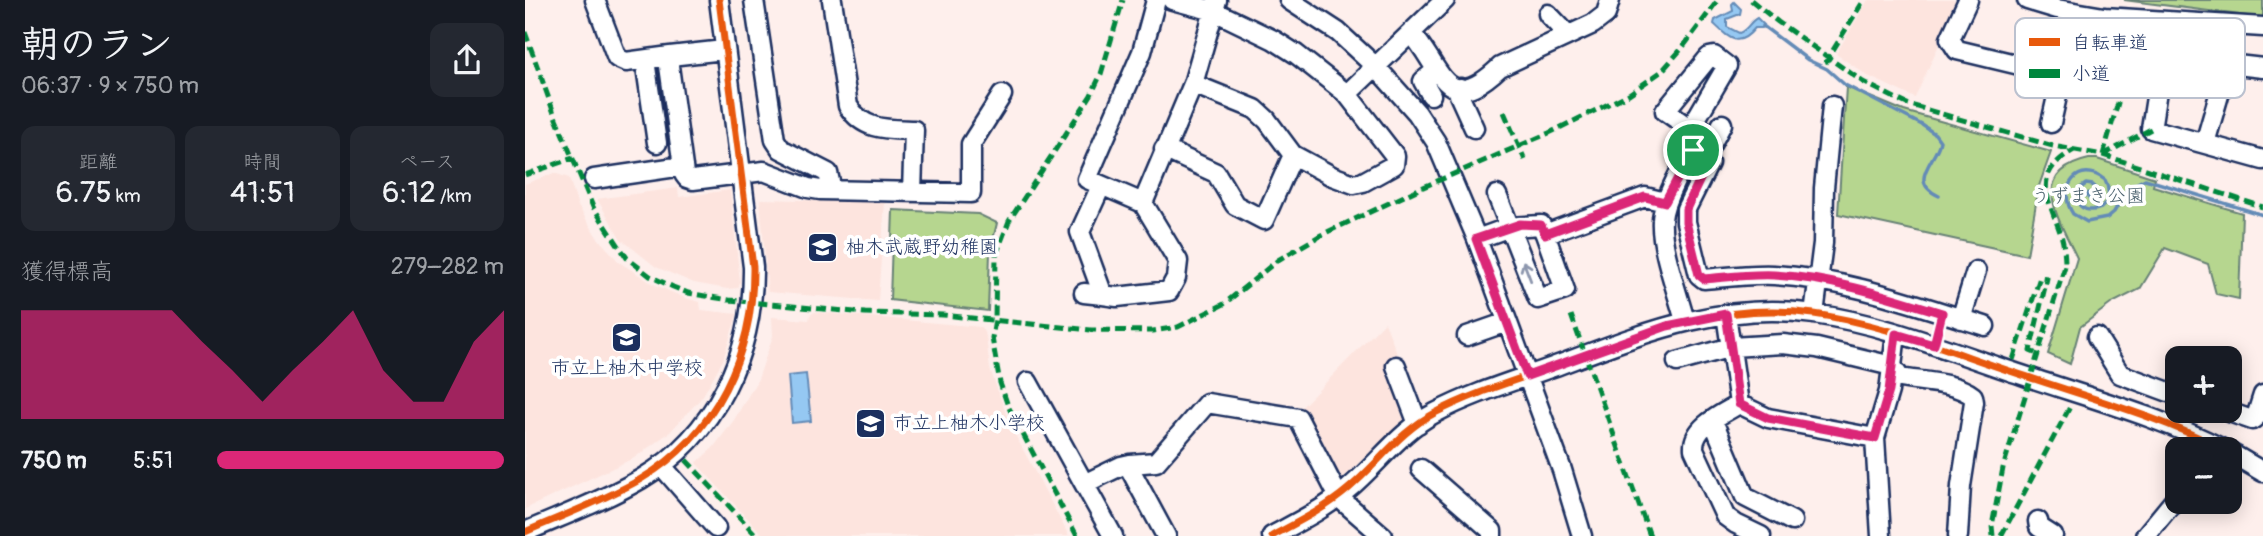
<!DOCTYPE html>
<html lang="ja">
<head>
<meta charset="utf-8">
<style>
  :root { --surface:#171b24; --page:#242831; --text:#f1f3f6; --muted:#9ea1a6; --accent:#db2777 }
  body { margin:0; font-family:Pangolin,"Klee One",sans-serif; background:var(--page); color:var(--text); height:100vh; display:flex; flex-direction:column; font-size:26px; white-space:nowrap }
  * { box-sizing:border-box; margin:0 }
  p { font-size:23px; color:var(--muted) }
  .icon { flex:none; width:38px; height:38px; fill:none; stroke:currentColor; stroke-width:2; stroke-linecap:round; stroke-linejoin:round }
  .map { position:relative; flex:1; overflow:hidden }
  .side { display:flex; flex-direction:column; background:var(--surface); width:525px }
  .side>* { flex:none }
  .tools { position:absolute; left:1640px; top:346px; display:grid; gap:14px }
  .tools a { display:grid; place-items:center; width:77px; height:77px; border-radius:14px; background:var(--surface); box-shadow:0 4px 18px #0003; font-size:35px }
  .pin { position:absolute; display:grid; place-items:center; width:60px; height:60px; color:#fff; margin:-30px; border:4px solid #fff; border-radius:50%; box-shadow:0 2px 7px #0007 }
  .round { display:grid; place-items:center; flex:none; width:74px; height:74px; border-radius:14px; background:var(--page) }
  .head { display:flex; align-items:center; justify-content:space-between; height:119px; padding:0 21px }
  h1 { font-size:38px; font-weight:600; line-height:52px }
  .figures { display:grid; grid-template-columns:repeat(3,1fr); gap:10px; height:119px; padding:7px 21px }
  .figures div { display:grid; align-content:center; border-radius:14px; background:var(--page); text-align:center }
  .figures b { font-size:30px; font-weight:600 }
  .figures small { font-size:19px; font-weight:400 }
  .figures p { font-size:19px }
  .chart { height:196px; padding:14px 21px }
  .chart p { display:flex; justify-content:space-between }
  .chart svg { width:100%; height:126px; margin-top:7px; fill:var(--accent); opacity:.7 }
  ul { padding:0 21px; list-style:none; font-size:23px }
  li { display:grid; grid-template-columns:112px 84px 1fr; align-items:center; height:52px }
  li i { height:18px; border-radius:9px; background:var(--accent) }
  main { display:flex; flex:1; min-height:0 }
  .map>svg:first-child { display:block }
</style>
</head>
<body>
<main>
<section class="side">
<div class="head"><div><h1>朝のラン</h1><p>06:37 · 9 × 750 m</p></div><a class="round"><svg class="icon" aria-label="share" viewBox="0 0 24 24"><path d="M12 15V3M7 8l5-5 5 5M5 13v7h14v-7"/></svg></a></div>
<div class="figures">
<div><p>距離</p><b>6.75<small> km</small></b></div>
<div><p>時間</p><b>41:51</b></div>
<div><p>ペース</p><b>6:12<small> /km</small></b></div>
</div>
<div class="chart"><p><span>獲得標高</span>279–282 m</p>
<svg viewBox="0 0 160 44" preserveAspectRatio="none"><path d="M0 44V6L10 6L20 6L30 6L40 6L50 6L60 17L70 27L80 38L90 27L100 17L110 6L120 27L130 38L140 38L150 17L160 6V44z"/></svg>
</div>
<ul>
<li><b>750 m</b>5:51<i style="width:100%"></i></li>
</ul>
</section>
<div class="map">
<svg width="1738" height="536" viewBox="0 0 1738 536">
  <rect width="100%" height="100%" fill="#feefec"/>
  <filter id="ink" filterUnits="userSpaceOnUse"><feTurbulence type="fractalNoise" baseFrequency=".0143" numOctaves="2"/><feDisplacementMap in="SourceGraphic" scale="14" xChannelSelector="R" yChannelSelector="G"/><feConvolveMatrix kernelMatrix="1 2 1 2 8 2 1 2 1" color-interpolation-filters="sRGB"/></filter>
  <g filter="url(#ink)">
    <path fill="#fde4de" d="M1343 0H1434L1390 98 1343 76 1311 54Z
      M29 173 44 178 53 206 72 237 94 262 128 284 160 298 175 302 176 310 212 314 198 360 177 397 145 432 109 458 0 509V184Z
      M153 188 154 197 205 190 215 282 213 288 202 289 169 283 131 267 96 239 72 199Z
      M235 199 360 202 353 301 243 292Z
      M290 312 456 327 461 336 465 369 485 425 544 536H239L171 463 188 448 209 420 233 379 248 336 247 317 284 320 285 315Z
      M860 322 893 410 870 428 813 483 774 410Z"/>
    <path fill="#b6d68f" stroke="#688276" stroke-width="2" d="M1599 0H1738V18Z
      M1321 87 1379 111 1526 152 1514 186 1502 255 1313 214Z
      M1564 159H1572L1630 178 1628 186 1717 213 1714 299 1691 294 1683 264 1640 248 1615 289 1587 303 1555 327 1545 364 1523 354 1552 258C1535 221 1501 173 1564 159Z
      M368 210 453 214 472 223 465 252 463 311 365 300Z"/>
    <path fill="#95c8f2" stroke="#648bb7" stroke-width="2" d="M1209 2 1216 9 1215 14 1202 19V27L1214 33C1223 30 1224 22 1232 18L1239 25 1237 28H1230C1213 49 1204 38 1189 24L1190 20 1208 11 1207 4Z
      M281 374 286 421 267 423 263 376Z"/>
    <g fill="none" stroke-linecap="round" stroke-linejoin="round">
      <path stroke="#648bb7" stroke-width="3.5" d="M1238 26 1283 60 1302 69 1320 85 1397 125 1410 134 1415 141C1412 160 1381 181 1414 196
        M1564 193 1562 195 1565 200 1570 199 1573 194 1568 185 1561 184 1554 189 1551 198C1555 211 1565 212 1576 208 1585 200 1585 190 1580 180 1554 159 1531 188 1548 214L1562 222 1582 218 1589 212 1603 188 1620 179 1738 215"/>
      <defs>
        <path id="minor" d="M70 0 92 58 101 62 145 56
          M229 0 250 140 256 149 303 173 307 190
          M307 0 323 106C339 131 362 129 389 130L387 192
          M647 0 689 11 749 40 771 54 822 94 870 156 869 165 838 182 829 184 807 176 768 155 742 120 730 109 668 84
          M764 0 813 32 851 67 892 113 911 142 952 239 1037 470 1057 536
          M1443 0 1425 39 1432 50 1536 75
          M1502 0 1532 9 1579 17 1738 27
          M1023 14 1043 35
          M1643 21 1626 129 1738 160
          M886 33C917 67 920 119 975 67L1068 24 1081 14 1085 0
          M199 50 145 56 144 66 159 174 162 178 168 180 239 171 283 188 295 190 446 193V144L477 95
          M120 60 132 143
          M935 88 934 95 949 128
          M822 94 920 0
          M906 95 898 81 910 71
          M1526 123 1540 61 1548 55 1569 59 1574 55 1579 17
          M1197 124 1181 154 1184 163 1161 209V222L1174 275 1179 279C1202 277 1226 274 1249 275 1322 279 1391 305 1460 326
          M1680 143 1703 64 1738 68
          M639 149 691 173 710 205 739 220 768 155
          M69 179 158 166
          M576 186 555 232 578 295 592 297 644 291 651 278 653 261 618 203 668 84 692 0
          M972 195 1013 299 1040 290 1020 234
          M618 203 562 179 617 52 631 0
          M952 239 985 227 1016 225 1020 234 1120 197 1140 202
          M559 293 578 295
          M1201 314 1214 404
          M1289 314 1298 243 1299 188 1307 106
          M1436 319 1451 271
          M1160 321C1153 294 1135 247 1137 220 1138 196 1166 153 1178 131L1171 119 1202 66 1189 56 1184 57 1140 111 1167 130 1172 141
          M942 336 982 322
          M1572 337 1595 374 1652 395
          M1152 362 1206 347 1258 344 1292 348 1367 366 1375 378C1397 382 1430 382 1448 396L1449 402 1436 486 1433 536
          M871 366 893 424
          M503 382 588 536
          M1701 411 1727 420 1731 417 1738 395
          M1188 421 1220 497 1267 521
          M1704 452 1738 472
          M136 465 191 528
          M896 469 967 531V536
          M567 480 596 466 605 464
          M1513 521 1514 527 1528 536
          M0 532C39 515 80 500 116 479 191 435 229 352 228 267L194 0
          M641 536 606 471 605 464 631 462 682 403 773 418 809 488 820 503 858 536
          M747 536C773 522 801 508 823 489 853 464 875 431 910 413 948 393 989 381 1028 367 1114 335 1196 300 1289 314 1361 324 1429 353 1497 375 1565 398 1636 417 1700 450
          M1236 536 1211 524 1200 516 1169 449C1167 427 1197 414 1214 404L1243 418 1350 438
          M1356 536 1350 438 1364 391 1371 334
          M1620 536 1652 497"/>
      </defs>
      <use href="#minor" stroke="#1b2f5e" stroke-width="23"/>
      <use href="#minor" stroke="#fff" stroke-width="18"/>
      <path stroke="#00873e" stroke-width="5" stroke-dasharray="10 5" stroke-linecap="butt" d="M1226 0 1253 22 1338 82 1382 104 1528 146 1578 155 1738 207
        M0 32 30 116 68 207 102 258 125 276 148 287 163 293 204 300 340 313 418 315 566 330 628 331 653 327 699 304 753 260 796 235 896 188 1024 133 1104 94 1137 71 1158 47 1193 0
        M1300 63 1339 0
        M979 112 1000 160
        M1578 155 1601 75 1605 19
        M1578 155 1626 129
        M0 175 48 158
        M1046 315 1125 536
        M1488 360 1515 277 1522 278 1505 351 1514 355
        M161 460 232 536
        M552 536 483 406 475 383 467 338 470 320 471 255 484 221 566 95 576 74 598 0
        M1468 536 1467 526 1478 468 1540 266C1540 255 1539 243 1535 232 1523 198 1506 174 1549 150
        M1476 536 1546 405"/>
      <defs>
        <path id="cycleway" d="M0 532C39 515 80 500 116 479 191 435 229 352 228 267L194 0
          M747 536C773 522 801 508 823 489 853 464 875 431 910 413 948 393 989 381 1028 367 1114 335 1196 300 1289 314 1361 324 1429 353 1497 375 1565 398 1636 417 1700 450"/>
      </defs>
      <use href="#cycleway" stroke="#fff" stroke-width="11"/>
      <use href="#cycleway" stroke="#e8590c" stroke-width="7"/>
    </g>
    <defs><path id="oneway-shaft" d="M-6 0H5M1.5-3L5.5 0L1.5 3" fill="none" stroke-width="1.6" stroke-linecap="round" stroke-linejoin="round" transform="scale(1.75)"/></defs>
    <use stroke="#8d97ae" href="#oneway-shaft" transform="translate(1002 271) rotate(-111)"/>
  </g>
  <g fill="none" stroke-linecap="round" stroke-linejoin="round" filter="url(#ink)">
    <defs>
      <path id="route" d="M1168 150 1177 151 1184 160 1161 209V222L1174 275 1179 279C1202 277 1226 274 1249 275 1307 278 1362 296 1417 313L1409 345 1371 334 1364 391 1350 438 1243 418 1214 404 1201 314 1142 326 1002 376 951 239 995 224 1016 225 1020 234 1120 197 1140 202Z"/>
    </defs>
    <use href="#route" stroke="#fff" stroke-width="14"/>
    <use href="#route" stroke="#db2777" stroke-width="9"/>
  </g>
  <defs>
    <symbol id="school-square" viewBox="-11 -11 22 22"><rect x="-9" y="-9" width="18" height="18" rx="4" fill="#1b2f5e" stroke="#fff"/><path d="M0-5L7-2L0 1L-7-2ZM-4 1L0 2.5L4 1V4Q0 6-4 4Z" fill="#fff"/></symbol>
  </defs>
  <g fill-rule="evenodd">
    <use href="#school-square" x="280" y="230" width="35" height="35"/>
    <use href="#school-square" x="84" y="320" width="35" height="35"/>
    <use href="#school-square" x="328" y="406" width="35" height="35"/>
  </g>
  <g text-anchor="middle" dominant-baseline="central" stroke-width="7" stroke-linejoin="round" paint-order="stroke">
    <g font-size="19" fill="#4a616d" stroke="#fff">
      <text x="1563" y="196">うずまき公園</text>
    </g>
    <g font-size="19" fill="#1b2f5e" stroke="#fff" text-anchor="start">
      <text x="321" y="247">柚木武蔵野幼稚園</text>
      <text x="102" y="368" text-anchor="middle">市立上柚木中学校</text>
      <text x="368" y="423">市立上柚木小学校</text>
    </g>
  </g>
  <rect x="1490" y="18" width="230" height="80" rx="10" fill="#fff" stroke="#bbc1cf" stroke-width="2"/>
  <rect x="1504" y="38" width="31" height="8" fill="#e8590c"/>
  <rect x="1504" y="69" width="31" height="9" fill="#00873e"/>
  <g font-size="19" fill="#1b2f5e">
    <text x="1547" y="49">自転車道</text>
    <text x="1547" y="80">小道</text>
  </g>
</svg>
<div class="tools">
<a>+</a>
<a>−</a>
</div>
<div class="pin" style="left:1168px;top:150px;background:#1e9e55"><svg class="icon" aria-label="arrive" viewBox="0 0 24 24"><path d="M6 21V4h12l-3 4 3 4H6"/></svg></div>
</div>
</main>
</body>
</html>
